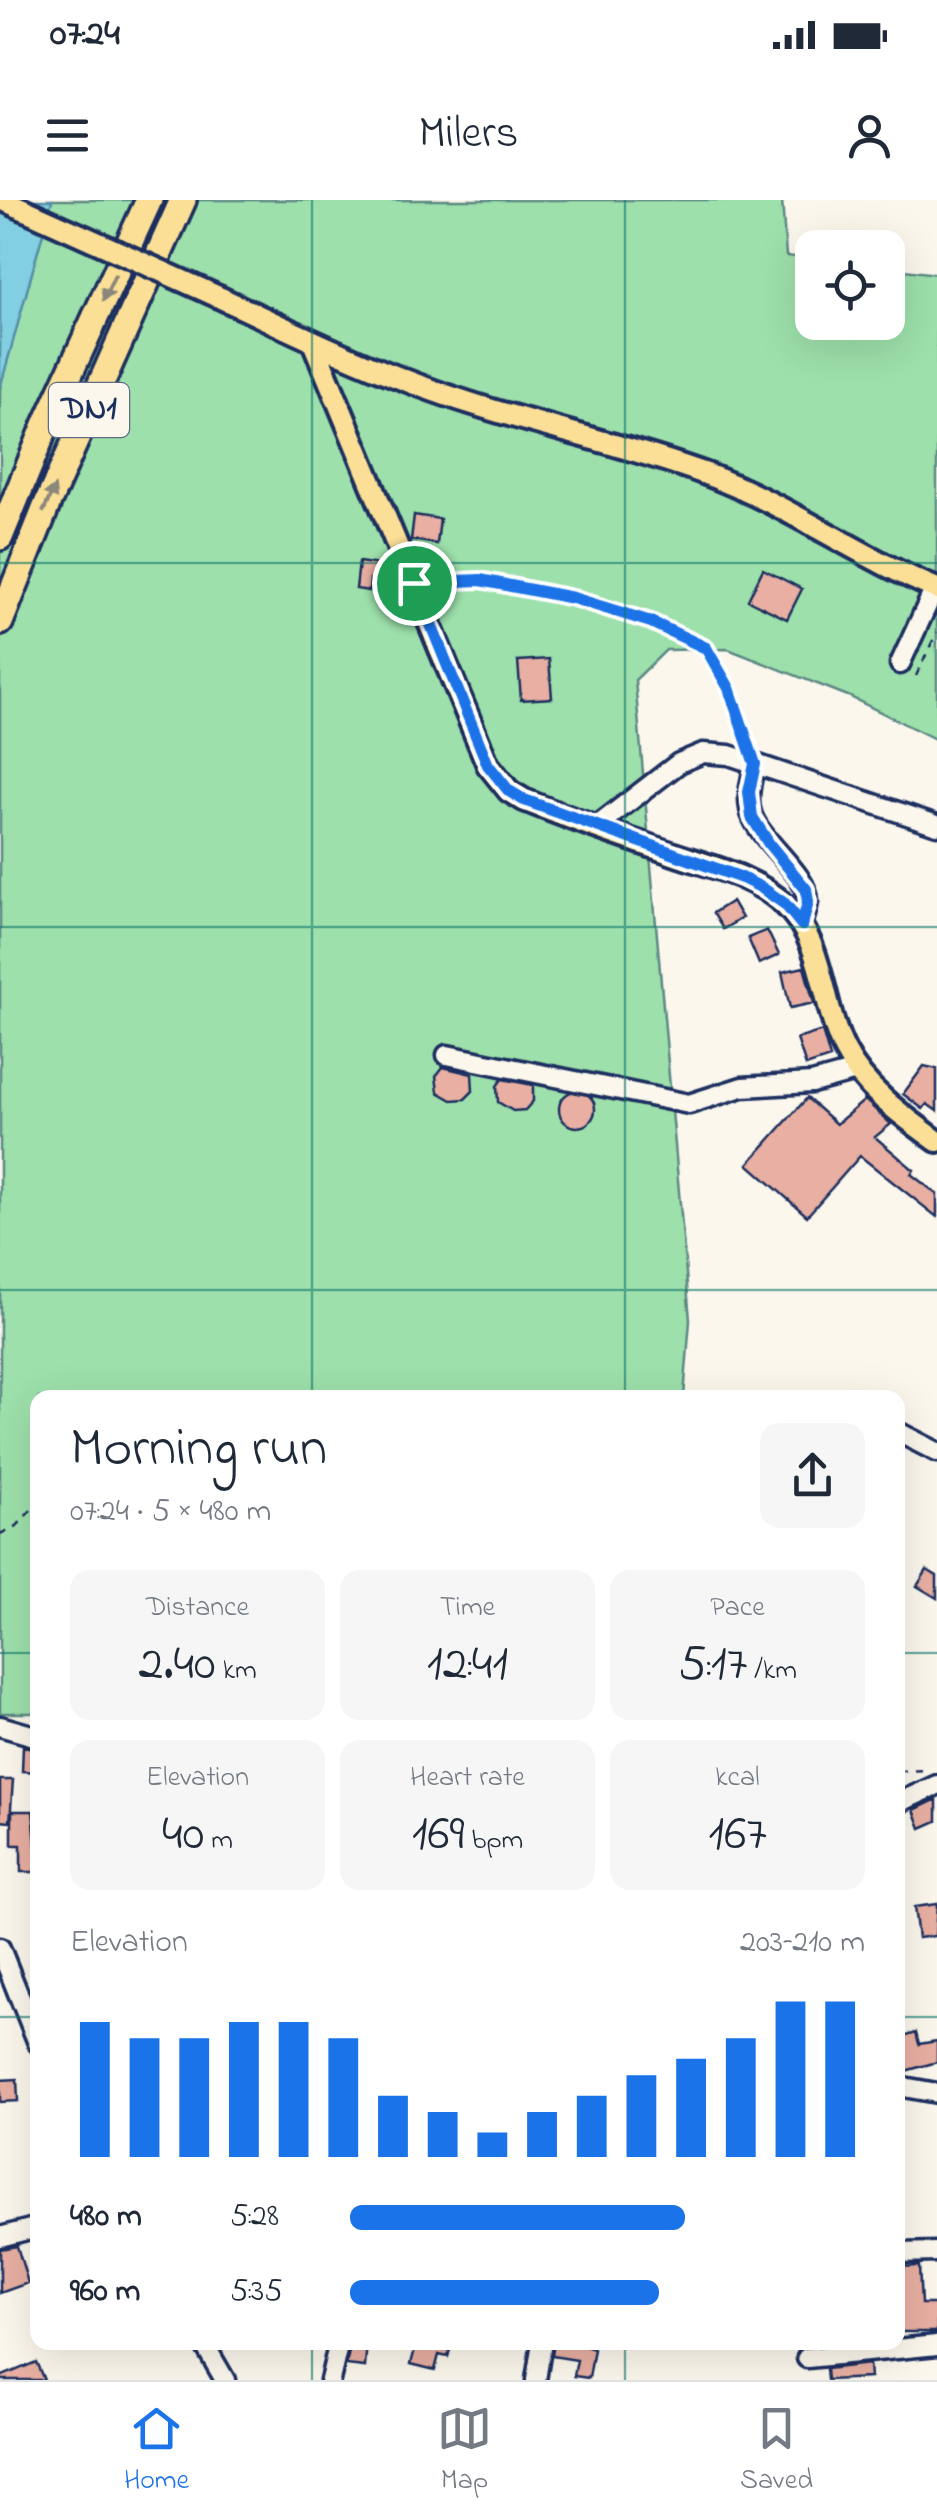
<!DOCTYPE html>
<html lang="en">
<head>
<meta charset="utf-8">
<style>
  :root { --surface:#fff; --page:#f6f6f7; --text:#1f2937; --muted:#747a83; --line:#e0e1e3; --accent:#1a73e8 }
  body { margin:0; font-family:"Indie Flower",sans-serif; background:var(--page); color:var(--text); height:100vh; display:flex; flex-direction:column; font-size:38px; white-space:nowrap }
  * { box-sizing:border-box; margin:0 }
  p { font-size:32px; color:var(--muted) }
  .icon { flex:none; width:55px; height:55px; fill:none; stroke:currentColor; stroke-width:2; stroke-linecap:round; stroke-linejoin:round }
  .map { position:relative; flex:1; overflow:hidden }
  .panel { position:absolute; left:30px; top:1190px; width:875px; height:960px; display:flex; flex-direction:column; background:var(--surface); border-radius:20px; box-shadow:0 10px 40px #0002 }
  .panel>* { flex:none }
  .fabs { position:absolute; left:795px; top:30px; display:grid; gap:20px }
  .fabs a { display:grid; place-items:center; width:110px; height:110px; border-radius:20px; background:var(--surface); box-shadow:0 10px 40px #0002; font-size:50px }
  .pin { position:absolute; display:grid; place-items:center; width:85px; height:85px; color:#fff; margin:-42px; border:5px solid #fff; border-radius:50%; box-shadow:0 2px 10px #0007 }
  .round { display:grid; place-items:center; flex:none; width:105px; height:105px; border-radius:20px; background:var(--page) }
  .summary { display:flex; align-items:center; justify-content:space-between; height:170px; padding:0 40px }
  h1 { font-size:55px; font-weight:600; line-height:75px }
  .figures { display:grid; grid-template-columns:repeat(3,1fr); gap:15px; height:170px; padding:10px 40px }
  .figures div { display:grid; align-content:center; border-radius:20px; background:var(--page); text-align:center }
  .figures b { font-size:50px; font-weight:600 }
  .figures small { font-size:28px; font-weight:400 }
  .figures p { font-size:28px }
  .chart { height:280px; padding:20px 40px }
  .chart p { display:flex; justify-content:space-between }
  .chart svg { width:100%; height:180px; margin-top:10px; stroke:var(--accent); stroke-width:6 }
  ul { padding:0 40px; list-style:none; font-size:32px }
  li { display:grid; grid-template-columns:160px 120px 1fr; align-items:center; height:75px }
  li i { height:25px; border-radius:12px; background:var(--accent) }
  .status { display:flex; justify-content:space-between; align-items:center; height:70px; padding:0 50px; background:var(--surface); direction:ltr }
  .status svg { height:28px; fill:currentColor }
  header { display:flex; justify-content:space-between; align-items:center; height:130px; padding:0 40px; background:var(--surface); font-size:45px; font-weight:600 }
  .menu { display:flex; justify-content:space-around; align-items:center; height:140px; border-top:2px solid var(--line); background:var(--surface); font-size:28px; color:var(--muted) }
  .menu a { display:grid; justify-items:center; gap:5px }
  .menu .active { color:var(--accent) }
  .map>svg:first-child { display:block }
</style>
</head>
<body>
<div class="status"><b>07:24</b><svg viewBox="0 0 49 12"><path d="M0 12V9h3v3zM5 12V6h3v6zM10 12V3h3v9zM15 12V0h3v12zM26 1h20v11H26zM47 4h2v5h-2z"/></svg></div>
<header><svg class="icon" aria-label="menu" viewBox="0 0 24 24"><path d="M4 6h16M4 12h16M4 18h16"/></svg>Milers<svg class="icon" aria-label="person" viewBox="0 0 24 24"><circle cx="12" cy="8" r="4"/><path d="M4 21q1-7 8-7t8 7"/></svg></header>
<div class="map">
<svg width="937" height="2180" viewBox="0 0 937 2180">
  <rect width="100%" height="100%" fill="#fbf7ec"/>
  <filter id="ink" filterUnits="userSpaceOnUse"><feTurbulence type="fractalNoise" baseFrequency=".01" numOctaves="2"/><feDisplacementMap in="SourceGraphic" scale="20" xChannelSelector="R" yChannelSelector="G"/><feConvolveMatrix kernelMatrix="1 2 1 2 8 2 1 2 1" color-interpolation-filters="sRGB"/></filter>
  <g filter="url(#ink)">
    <path fill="#9de0ab" stroke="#5c8884" stroke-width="2.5" d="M52 0H782L786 56 812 59V122H888V68L937 74V540L848 496 728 449 666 450 635 480 690 1120 684 1197 38 1198 37 1513H0V188Z"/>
    <path fill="#81cfe0" stroke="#588fac" stroke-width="2.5" d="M0 0H52L0 188Z"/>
    <path fill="#e8afa2" stroke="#1b2f5e" stroke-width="2.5" d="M414 315 440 319 437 344 411 340Z
      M359 362 386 366 384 381 370 379 369 391 356 389Z
      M763 369 802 389 787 419 748 400Z
      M549 459 552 498 521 500 518 461Z
      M732 701 742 718 723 729 713 713Z
      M767 730 779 755 759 764 748 738Z
      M804 767 814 803 790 808 782 772Z
      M822 831 830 858 806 866 797 839Z
      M924 866 937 869V911L927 904 923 909 903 894Z
      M443 867 472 874 473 891 465 899 452 900 438 892 436 876Z
      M502 879 533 885V901L525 910 513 911 498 902 497 886Z
      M559 909a18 18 0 1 1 36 0a18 18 0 1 1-36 0Z
      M807 898 836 924 865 900 891 924 875 937 914 970 911 974 937 994V1017L860 956 807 1016 748 964Z
      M927 1370 937 1376V1398L917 1386Z
      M23 1546 38 1549V1572L22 1571Z
      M0 1580H13L10 1622 0 1621Z
      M937 1599V1621L921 1628 914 1610Z
      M12 1611H33L38 1672H21V1645H12Z
      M937 1704 935 1736 918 1738 914 1707Z
      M916 1832 919 1844 937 1841V1862L898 1873V1838Z
      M17 1879 18 1901 0 1902V1880Z
      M17 2046 28 2083 0 2093V2049Z
      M919 2066 921 2104H937V2132H898V2067Z
      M351 2142H367L365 2167 346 2165Z
      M410 2142H452L448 2157 439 2155 435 2170 411 2164 415 2149 409 2147Z
      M554 2142H573L594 2149 589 2178 574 2176 577 2160 552 2156Z
      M36 2162 44 2180H0V2177Z
      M869 2164 870 2178 827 2180 826 2169Z"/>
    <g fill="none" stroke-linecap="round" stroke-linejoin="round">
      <defs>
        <path id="minor" d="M900 464 935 388
          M755 564C751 581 745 601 753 618 764 644 809 676 808 702 807 709 804 718 802 725
          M596 627 679 563 703 553 729 555 937 625
          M447 855 689 904 742 887 812 883 856 871
          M898 1232 937 1252
          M0 1526 38 1537
          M898 1603 937 1585
          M0 1748 38 1843
          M898 1886 937 1893
          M0 2037 38 2027
          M898 2053 937 2052
          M203 2142 225 2180
          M807 2158 937 2145
          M330 2180 339 2142
          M536 2180 542 2142"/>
        <path id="major" d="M221 98C304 137 386 177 473 204 550 229 630 246 706 274 787 304 857 356 937 389
          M313 142 488 565 509 591 524 600C571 619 619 636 668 652 707 666 754 675 785 705 825 742 821 805 845 851 864 889 904 917 937 941"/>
        <path id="highway" d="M0 337 46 225 149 0
          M0 422 48 302 183 0"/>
      </defs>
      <use href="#minor" stroke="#1b2f5e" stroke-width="25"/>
      <use href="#major" stroke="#1b2f5e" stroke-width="28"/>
      <use href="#highway" stroke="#1b2f5e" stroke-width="32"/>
      <path stroke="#1b2f5e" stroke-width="2.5" stroke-dasharray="8 8" stroke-linecap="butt" d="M431 382C446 381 462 379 477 380 525 381 666 419 704 448 724 463 739 520 748 544
        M916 476 937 432
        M0 1334 17 1326 38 1302
        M898 1571 926 1570"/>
      <use href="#minor" stroke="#fbf7ec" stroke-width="18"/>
      <use href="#major" stroke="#fbdf96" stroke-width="20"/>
      <use href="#highway" stroke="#fbdf96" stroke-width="25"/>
      <defs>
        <path id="major-bridge" d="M3 0 221 98"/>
      </defs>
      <use href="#major-bridge" stroke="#1b2f5e" stroke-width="28" stroke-linecap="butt"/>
      <use href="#major-bridge" stroke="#fbdf96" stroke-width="20"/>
    </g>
    <defs><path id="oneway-solid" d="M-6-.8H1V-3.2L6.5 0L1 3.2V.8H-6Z" transform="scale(2.5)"/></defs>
    <g fill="#8b877a">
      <use href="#oneway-solid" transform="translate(109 88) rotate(115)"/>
      <use href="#oneway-solid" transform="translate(49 299) rotate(-66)"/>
    </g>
  </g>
  <g fill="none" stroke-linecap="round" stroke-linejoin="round" filter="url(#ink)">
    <defs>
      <path id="route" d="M480 380 573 398 651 422 706 448 729 488 755 564 749 592 752 617 769 644 806 689 808 702 802 725 785 704 762 688 742 678 524 600 509 591 488 565 414 383Z"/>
    </defs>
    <use href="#route" stroke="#fff" stroke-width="20"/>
    <use href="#route" stroke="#1a73e8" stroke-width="12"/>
  </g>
  <path fill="none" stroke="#0f766e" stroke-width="2.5" stroke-opacity="0.55" d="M312 0V1198M625 0V1198M0 363H937M0 727H937M0 1090H937M0 1453H38M898 1453H937M0 1817H38M898 1817H937M312 2142V2180M625 2142V2180"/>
  <g text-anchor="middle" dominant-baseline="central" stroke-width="9" stroke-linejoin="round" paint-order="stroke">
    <rect fill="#fbf7ec" stroke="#5e6b89" stroke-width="2.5" x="49" y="183" width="80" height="54" rx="8"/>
    <g font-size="32" font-weight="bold" fill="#1b2f5e">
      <text x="89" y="210">DN1</text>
    </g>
  </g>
</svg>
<div class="fabs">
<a><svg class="icon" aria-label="locate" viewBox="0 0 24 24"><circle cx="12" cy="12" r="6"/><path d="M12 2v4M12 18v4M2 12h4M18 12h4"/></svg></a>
</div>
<div class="pin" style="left:414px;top:383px;background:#1e9e55"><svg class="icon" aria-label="arrive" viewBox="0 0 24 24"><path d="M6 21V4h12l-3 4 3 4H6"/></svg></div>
<section class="panel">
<div class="summary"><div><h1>Morning run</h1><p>07:24 · 5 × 480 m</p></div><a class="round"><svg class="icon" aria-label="share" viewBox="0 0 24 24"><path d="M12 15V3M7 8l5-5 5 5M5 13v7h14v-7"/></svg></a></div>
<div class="figures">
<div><p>Distance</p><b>2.40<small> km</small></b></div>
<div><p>Time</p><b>12:41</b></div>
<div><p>Pace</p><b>5:17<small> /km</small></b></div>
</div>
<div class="figures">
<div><p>Elevation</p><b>40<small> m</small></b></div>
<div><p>Heart rate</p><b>169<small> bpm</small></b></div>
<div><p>kcal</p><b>167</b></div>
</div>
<div class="chart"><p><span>Elevation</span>203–210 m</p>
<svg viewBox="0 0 160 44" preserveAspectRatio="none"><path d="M5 44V11M15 44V15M25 44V15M35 44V11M45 44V11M55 44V15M65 44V29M75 44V33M85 44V38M95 44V33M105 44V29M115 44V24M125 44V20M135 44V15M145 44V6M155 44V6"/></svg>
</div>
<ul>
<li><b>480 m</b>5:28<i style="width:65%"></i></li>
<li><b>960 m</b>5:35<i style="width:60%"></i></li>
</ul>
</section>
</div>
<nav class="menu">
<a class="active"><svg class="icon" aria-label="home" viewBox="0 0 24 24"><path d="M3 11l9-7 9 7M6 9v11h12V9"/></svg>Home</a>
<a><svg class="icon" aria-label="map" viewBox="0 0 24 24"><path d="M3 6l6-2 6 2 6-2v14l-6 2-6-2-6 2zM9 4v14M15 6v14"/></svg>Map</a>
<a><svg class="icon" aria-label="saved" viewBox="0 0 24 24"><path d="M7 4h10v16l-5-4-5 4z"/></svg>Saved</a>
</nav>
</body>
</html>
